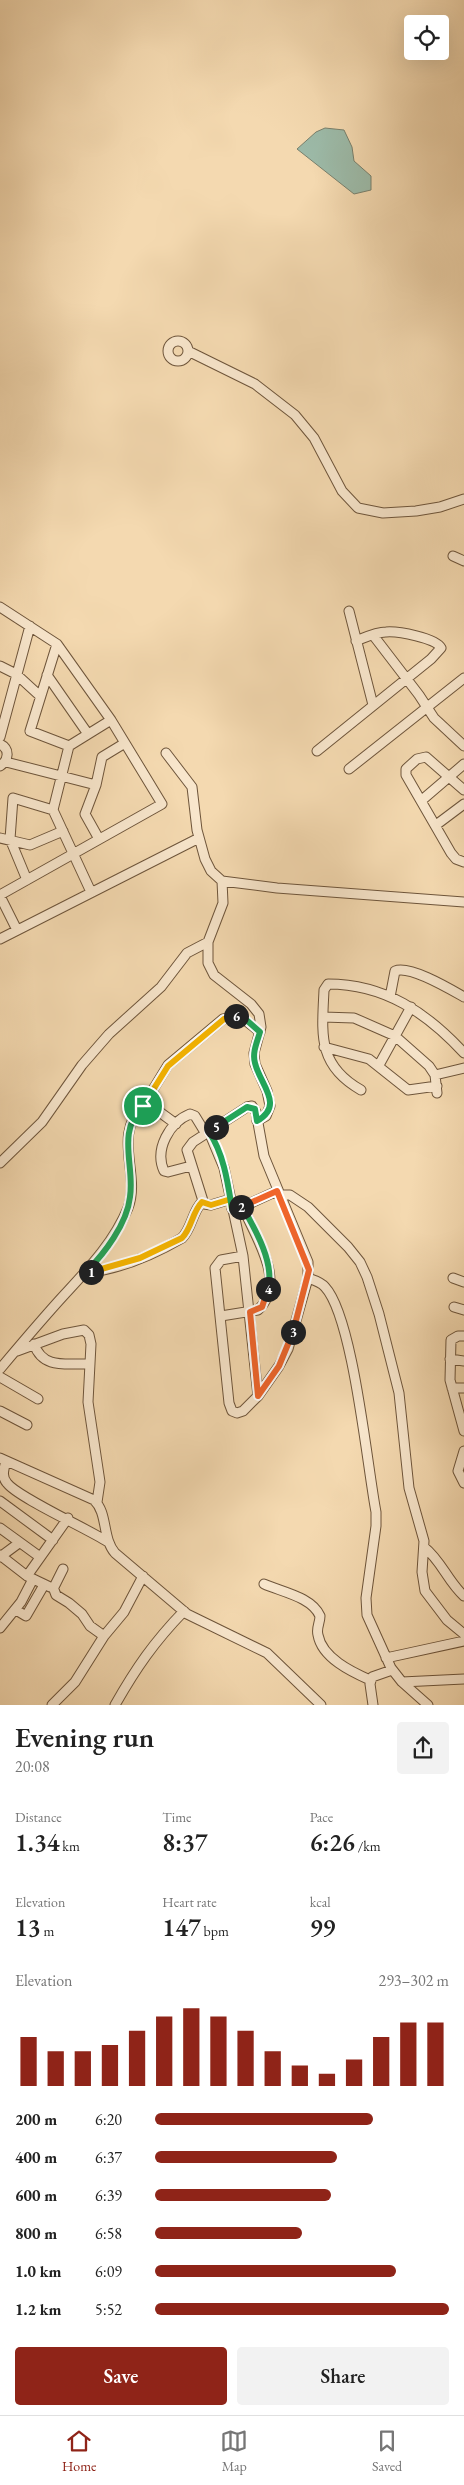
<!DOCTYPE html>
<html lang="en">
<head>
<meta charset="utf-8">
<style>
  :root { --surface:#fff; --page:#f2f2f2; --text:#222; --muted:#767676; --line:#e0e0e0; --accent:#8f2418 }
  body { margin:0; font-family:"EB Garamond",serif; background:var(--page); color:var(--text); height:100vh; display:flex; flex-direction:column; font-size:19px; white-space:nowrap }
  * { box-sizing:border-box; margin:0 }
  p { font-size:16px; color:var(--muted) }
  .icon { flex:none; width:28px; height:28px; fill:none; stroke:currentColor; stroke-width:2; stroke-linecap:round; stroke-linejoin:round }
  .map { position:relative; height:1705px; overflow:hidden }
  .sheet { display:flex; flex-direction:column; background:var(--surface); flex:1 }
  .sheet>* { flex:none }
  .fabs { position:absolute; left:404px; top:15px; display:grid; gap:10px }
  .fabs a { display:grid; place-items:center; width:45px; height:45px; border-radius:5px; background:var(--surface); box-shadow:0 5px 20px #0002; font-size:25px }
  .pin { position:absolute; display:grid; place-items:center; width:42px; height:42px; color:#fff; margin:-21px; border:2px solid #fff; border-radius:50%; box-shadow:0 1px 5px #0007 }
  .km { position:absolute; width:25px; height:25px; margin:-12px; border-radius:50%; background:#222; color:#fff; font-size:14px; line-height:25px; text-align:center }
  .round { display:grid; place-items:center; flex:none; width:52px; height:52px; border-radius:5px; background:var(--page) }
  .headline { display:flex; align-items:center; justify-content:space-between; height:85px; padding:0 15px }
  h1 { font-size:28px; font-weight:600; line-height:38px }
  .stats { display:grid; grid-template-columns:repeat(3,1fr); gap:8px; height:85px; padding:5px 15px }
  .stats div { display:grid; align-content:center }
  .stats b { font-size:25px; font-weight:600 }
  .stats small { font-size:14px; font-weight:400 }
  .stats p { font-size:14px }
  .chart { height:140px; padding:10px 15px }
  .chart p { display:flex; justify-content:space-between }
  .chart svg { width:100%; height:90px; margin-top:5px; stroke:var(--accent); stroke-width:6 }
  .primary-button { display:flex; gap:10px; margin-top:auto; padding:10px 15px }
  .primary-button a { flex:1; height:58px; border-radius:5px; background:var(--accent); color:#fff; font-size:20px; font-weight:600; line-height:58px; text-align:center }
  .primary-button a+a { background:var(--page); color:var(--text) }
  ul { padding:0 15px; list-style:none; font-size:16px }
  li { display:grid; grid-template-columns:80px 60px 1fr; align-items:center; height:38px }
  li i { height:12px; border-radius:6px; background:var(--accent) }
  .menu { display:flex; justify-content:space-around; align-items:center; height:70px; border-top:1px solid var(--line); background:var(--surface); font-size:14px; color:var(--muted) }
  .menu a { display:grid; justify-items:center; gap:2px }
  .menu .active { color:var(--accent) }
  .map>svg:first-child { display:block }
</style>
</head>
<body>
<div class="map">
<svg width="464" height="1705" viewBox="0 0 464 1705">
  <rect width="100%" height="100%" fill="#f4d9b0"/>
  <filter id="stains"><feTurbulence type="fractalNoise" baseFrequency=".004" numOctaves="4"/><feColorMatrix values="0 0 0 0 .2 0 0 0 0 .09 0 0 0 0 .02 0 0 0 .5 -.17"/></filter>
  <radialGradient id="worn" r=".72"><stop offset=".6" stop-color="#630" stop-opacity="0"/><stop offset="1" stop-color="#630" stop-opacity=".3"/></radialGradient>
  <path fill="#9cbaa8" stroke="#78806d" d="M325 128 344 130 352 147 354 161 371 176V190L354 194 297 149 316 132Z"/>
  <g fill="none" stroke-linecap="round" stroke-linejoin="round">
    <defs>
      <path id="minor" d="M168 351a10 10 0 1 1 20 0a10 10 0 1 1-20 0Z
        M188 351 255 384 295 415 314 438 342 491 358 508 383 513 416 511 440 507 464 499
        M453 556 464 561
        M0 607 57 644 111 720 162 804 0 895
        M349 611 373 705
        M373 635 419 695 434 718 464 746
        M57 644 30 731 69 746
        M0 666 16 674 40 696
        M47 675 88 734
        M0 737 30 626
        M0 744C10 749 9 760 0 766
        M317 751 431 659 441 648C436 638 398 631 386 632 376 632 366 637 356 641
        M166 753 192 787 197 830 205 859 211 871 222 881 277 888 464 902
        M6 762 96 785
        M349 769 464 678
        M464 790 426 757 417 759 406 769V775L451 853 456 859 464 862
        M422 800 464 764
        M436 825 464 804
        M0 838 30 845 63 831
        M99 839 85 814 96 785 102 757 125 743
        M27 880 10 839 13 798 53 810
        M222 881 223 903 208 942V963L214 975 251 1004 259 1014 261 1027 254 1053 255 1064 267 1091 270 1106 266 1116 257 1121
        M91 892 53 810 69 746 111 720
        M0 896 17 930
        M0 939 199 838
        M390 997 395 971C410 965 450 989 464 997
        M323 1017 354 1018 395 1036 429 1066 435 1075 437 1093
        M324 1047 369 1059 408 1090 437 1086
        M379 1065 411 1007
        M435 1075 464 1068
        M361 1090C317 1065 322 1034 324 990L328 984C385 984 427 1013 464 1053
        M143 1106 168 1065 223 1019 240 1016 260 1032
        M209 1132 224 1168 243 1256 258 1396
        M0 1163 42 1122 82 1065 109 1034 161 987 187 953 208 942
        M191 1166 168 1172 164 1171C154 1149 170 1122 190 1114L195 1116 206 1134
        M279 1195H290L308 1207 348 1247 360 1262 367 1277 379 1314 399 1393 409 1488 424 1541 422 1572 425 1591 447 1620 464 1634
        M231 1199 211 1205 204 1204 187 1150 193 1142 247 1107 252 1106 256 1112 264 1156 308 1262V1278L288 1349 279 1366 258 1396 243 1411 237 1413 232 1411 229 1403 215 1268 221 1260 243 1256
        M242 1207 277 1191
        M86 1273C119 1269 153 1255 182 1238 192 1228 192 1212 202 1202
        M308 1278C314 1280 321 1282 325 1287 353 1317 367 1465 376 1512V1526L366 1598 367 1615 391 1668 402 1682 428 1705
        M453 1278 464 1282
        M454 1307 464 1310
        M221 1316 258 1310C286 1284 258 1241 246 1214L242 1207 232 1209
        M464 1336H458L451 1340 450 1380 464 1431
        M34 1344C43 1370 67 1363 90 1364
        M17 1351 63 1334 84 1330 89 1335 91 1344 88 1402 100 1482 97 1502
        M450 1359 464 1361
        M0 1369C21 1344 43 1318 65 1294 89 1268 114 1242 128 1208 141 1175 112 1135 143 1106L150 1105 176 1124
        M0 1377 38 1399
        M452 1388H464
        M0 1411 27 1425
        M464 1451 458 1471 464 1483
        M0 1458 94 1500C108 1513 102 1538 115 1553L187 1614 267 1653 321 1705
        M6 1461C4 1469 1 1476 7 1483 17 1497 88 1529 108 1542
        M0 1501 53 1540
        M0 1528 40 1557
        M424 1547C441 1560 448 1582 464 1596
        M0 1555 27 1576 50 1587H54L63 1569
        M0 1557 19 1543
        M27 1576 68 1518
        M264 1584C282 1592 312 1597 320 1616 320 1623 316 1628 318 1635 322 1658 352 1672 370 1680
        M53 1587 56 1595 69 1603 82 1614 90 1626 104 1636
        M16 1610 26 1616 44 1585
        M0 1628 21 1602 33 1579
        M386 1658 464 1641
        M402 1682 464 1679
        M52 1705 75 1682 104 1636 124 1612 143 1576
        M115 1705C136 1668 154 1642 184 1611
        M373 1705 370 1684 372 1677 392 1670"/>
    </defs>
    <use href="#minor" stroke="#6e553b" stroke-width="11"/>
    <use href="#minor" stroke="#f8e6cc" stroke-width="9"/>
  </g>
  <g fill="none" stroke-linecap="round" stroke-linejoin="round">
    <defs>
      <path id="split-1" d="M91 1272H86C104 1254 127 1224 130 1197 135 1166 116 1132 143 1106"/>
      <path id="split-2" d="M91 1272 140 1258 182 1238C192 1228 192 1212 202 1202L211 1205 231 1199 232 1209 241 1207"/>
      <path id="split-3" d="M241 1207 277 1191 309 1270 293 1332"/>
      <path id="split-4" d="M268 1289 262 1307 250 1312 258 1396 279 1366 293 1332"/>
      <path id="split-5" d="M216 1127 209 1132C224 1154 228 1184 232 1209L242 1206C255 1229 275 1263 268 1289"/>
      <path id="split-6" d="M216 1127 247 1107 255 1109 257 1121C285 1105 260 1085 255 1063 252 1053 257 1042 260 1032L243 1017 236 1016"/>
      <path id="split-7" d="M143 1106 168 1066 224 1019 236 1016"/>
    </defs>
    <use href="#split-1" stroke="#fff" stroke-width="10"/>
    <use href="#split-2" stroke="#fff" stroke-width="10"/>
    <use href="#split-3" stroke="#fff" stroke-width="10"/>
    <use href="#split-4" stroke="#fff" stroke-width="10"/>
    <use href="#split-5" stroke="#fff" stroke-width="10"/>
    <use href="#split-6" stroke="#fff" stroke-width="10"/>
    <use href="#split-7" stroke="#fff" stroke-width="10"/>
    <use href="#split-1" stroke="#22a559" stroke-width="6"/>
    <use href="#split-2" stroke="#f5b400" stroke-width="6"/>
    <use href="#split-3" stroke="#f0652b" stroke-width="6"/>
    <use href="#split-4" stroke="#f0652b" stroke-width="6"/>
    <use href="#split-5" stroke="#22a559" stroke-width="6"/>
    <use href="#split-6" stroke="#22a559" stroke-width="6"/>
    <use href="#split-7" stroke="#f5b400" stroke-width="6"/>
  </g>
  <rect width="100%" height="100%" filter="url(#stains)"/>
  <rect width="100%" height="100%" fill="url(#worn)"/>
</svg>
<div class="fabs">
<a><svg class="icon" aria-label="locate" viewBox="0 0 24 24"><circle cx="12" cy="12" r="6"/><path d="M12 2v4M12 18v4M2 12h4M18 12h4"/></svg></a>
</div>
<div class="pin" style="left:143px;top:1106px;background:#1e9e55"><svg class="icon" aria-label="arrive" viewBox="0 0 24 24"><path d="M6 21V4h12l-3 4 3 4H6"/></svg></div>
<b class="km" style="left:91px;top:1272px">1</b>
<b class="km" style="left:241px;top:1207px">2</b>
<b class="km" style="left:293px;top:1332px">3</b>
<b class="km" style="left:268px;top:1289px">4</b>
<b class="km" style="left:216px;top:1127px">5</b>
<b class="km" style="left:236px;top:1016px">6</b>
</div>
<section class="sheet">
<div class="headline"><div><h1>Evening run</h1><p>20:08</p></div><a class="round"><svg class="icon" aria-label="share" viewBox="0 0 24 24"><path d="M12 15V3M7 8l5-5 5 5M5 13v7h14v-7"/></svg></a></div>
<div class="stats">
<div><p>Distance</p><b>1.34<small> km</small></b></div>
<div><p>Time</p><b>8:37</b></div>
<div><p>Pace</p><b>6:26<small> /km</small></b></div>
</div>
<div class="stats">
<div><p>Elevation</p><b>13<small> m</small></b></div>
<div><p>Heart rate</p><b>147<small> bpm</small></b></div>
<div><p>kcal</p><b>99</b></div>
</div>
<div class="chart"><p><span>Elevation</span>293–302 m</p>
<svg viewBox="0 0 160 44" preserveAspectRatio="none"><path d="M5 44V20M15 44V27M25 44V27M35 44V24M45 44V17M55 44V10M65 44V6M75 44V10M85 44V17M95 44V27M105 44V34M115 44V38M125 44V31M135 44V20M145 44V13M155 44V13"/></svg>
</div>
<ul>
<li><b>200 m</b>6:20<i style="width:74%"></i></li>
<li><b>400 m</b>6:37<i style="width:62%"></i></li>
<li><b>600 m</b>6:39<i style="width:60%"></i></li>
<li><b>800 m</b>6:58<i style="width:50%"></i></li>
<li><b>1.0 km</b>6:09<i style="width:82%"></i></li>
<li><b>1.2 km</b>5:52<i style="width:100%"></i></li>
</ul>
<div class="primary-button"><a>Save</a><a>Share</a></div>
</section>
<nav class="menu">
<a class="active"><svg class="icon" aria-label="home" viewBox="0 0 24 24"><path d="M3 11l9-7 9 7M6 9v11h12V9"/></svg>Home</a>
<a><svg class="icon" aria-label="map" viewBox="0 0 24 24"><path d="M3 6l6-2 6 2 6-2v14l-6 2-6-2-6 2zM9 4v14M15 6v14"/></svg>Map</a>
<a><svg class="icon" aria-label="saved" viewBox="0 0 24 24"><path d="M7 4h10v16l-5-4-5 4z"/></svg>Saved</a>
</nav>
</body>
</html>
